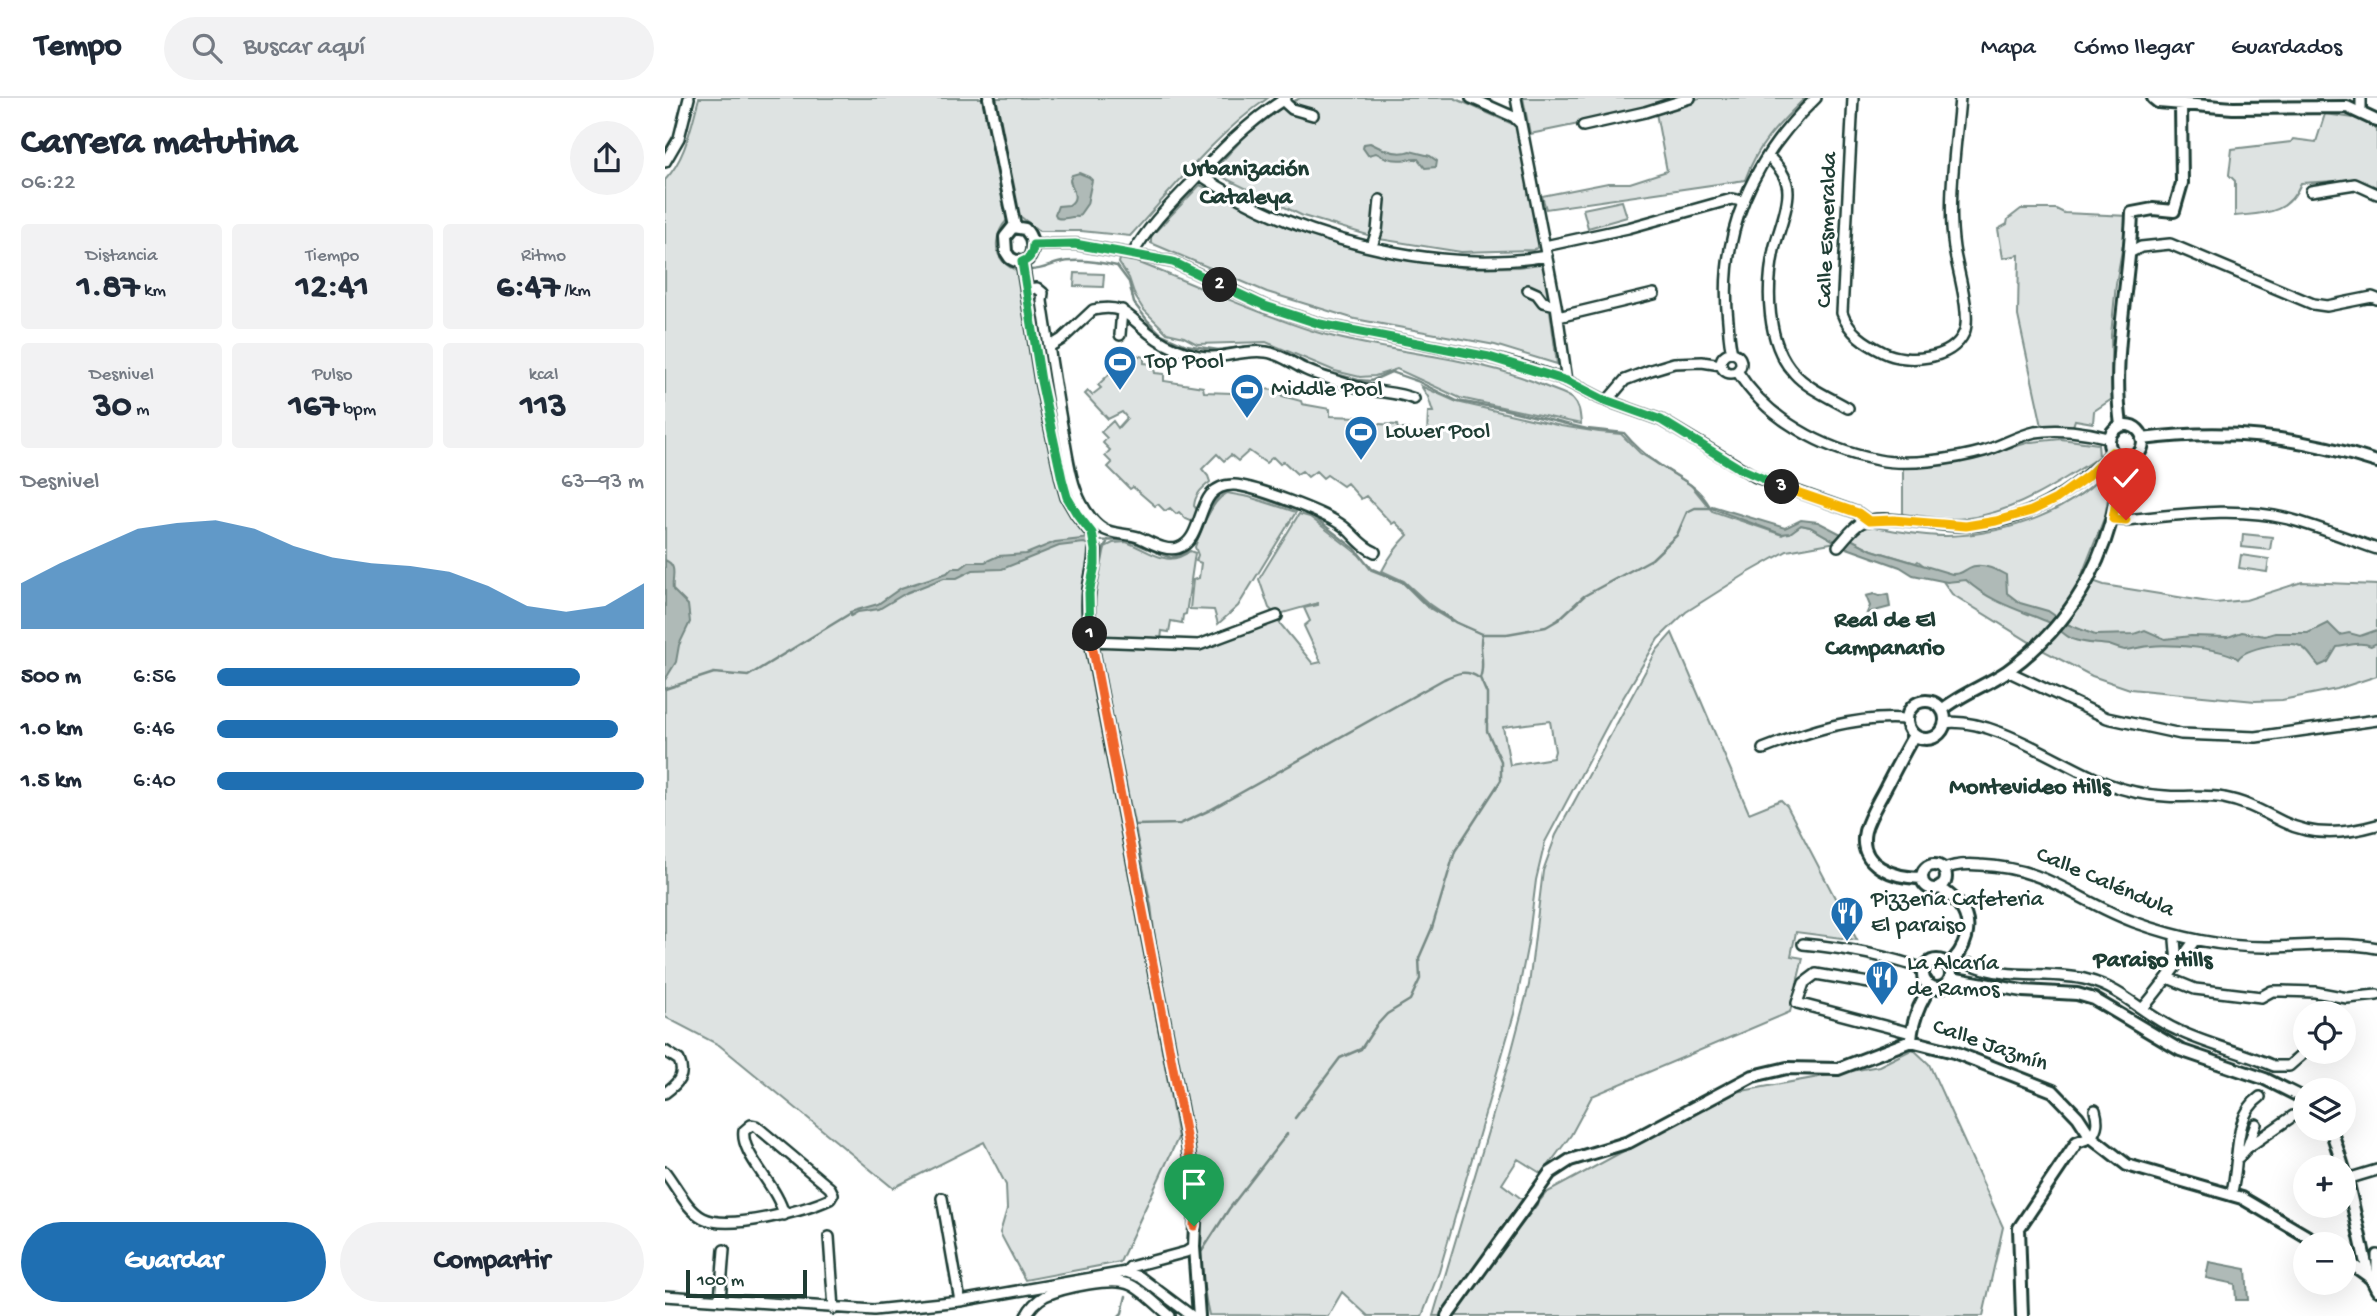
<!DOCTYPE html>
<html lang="es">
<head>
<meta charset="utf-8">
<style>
  :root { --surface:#fff; --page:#f2f2f3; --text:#1f2937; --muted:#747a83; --line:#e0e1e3; --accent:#1f6fb2 }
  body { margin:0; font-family:"Gochi Hand",sans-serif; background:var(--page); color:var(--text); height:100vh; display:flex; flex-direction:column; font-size:26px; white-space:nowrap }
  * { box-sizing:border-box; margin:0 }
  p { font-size:23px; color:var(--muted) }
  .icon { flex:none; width:38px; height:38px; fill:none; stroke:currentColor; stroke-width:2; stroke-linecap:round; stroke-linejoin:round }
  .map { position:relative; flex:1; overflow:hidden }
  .sheet { display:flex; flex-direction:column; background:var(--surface); width:665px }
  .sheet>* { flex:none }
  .fabs { position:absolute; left:1628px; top:903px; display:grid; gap:14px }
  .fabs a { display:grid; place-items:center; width:63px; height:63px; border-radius:50%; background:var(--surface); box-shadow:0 7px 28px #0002; font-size:35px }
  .scale { position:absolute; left:21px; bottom:18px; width:121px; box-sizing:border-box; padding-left:7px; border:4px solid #1f3d34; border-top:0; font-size:19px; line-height:24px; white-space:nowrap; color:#1f3d34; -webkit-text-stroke:5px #fff; paint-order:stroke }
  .pin { position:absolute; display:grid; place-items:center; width:60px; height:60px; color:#fff; margin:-72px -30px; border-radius:50% 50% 50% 0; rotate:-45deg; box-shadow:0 0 7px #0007 }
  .pin .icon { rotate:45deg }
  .km { position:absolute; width:35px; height:35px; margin:-18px; border-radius:50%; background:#222; color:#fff; font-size:19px; line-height:35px; text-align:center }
  .round { display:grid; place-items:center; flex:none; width:74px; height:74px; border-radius:37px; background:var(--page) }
  .head { display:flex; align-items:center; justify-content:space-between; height:119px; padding:0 21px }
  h1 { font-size:38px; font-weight:800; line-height:52px }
  .stats { display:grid; grid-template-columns:repeat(3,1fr); gap:10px; height:119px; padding:7px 21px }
  .stats div { display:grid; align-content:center; border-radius:7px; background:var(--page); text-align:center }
  .stats b { font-size:35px; font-weight:800 }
  .stats small { font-size:19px; font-weight:400 }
  .stats p { font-size:19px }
  .chart { height:196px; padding:14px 21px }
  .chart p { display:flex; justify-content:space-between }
  .chart svg { width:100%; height:126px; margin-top:7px; fill:var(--accent); opacity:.7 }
  .primary-button { display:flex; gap:14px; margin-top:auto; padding:14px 21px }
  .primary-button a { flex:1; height:80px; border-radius:42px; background:var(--accent); color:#fff; font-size:28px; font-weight:800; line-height:80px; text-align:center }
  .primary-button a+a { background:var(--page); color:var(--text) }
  ul { padding:0 21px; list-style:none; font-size:23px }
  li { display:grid; grid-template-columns:112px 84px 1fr; align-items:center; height:52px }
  li i { height:18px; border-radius:9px; background:var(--accent) }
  header { display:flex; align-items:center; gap:42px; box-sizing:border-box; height:98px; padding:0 35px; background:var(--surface); border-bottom:2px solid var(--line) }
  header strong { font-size:33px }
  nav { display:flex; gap:38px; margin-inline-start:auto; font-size:24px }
  .search { width:490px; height:63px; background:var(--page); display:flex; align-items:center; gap:18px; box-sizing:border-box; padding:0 24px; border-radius:38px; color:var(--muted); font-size:26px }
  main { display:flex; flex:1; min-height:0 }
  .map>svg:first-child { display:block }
</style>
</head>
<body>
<header>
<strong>Tempo</strong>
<div class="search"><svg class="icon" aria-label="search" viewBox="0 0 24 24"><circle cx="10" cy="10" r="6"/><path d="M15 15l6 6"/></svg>Buscar aquí</div>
<nav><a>Mapa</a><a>Cómo llegar</a><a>Guardados</a></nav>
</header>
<main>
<section class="sheet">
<div class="head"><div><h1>Carrera matutina</h1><p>06:22</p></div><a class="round"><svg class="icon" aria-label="share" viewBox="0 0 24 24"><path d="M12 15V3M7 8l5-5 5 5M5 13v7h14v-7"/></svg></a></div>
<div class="stats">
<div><p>Distancia</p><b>1.87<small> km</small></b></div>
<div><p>Tiempo</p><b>12:41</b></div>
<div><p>Ritmo</p><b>6:47<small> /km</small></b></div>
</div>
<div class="stats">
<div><p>Desnivel</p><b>30<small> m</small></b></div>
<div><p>Pulso</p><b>167<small> bpm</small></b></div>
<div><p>kcal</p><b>113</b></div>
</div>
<div class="chart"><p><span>Desnivel</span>63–93 m</p>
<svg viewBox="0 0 160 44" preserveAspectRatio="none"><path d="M0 44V28L10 21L20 15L30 9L40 7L50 6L60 9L70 15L80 19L90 21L100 22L110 24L120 29L130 36L140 38L150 36L160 28V44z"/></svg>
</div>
<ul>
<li><b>500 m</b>6:56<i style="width:85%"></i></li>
<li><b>1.0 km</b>6:46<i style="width:94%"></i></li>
<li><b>1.5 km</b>6:40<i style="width:100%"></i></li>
</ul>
<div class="primary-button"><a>Guardar</a><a>Compartir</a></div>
</section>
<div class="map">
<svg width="1712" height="1218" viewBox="0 0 1712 1218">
  <rect width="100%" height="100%" fill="#fff"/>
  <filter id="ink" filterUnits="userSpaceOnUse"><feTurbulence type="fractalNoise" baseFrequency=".0143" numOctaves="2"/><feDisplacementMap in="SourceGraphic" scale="14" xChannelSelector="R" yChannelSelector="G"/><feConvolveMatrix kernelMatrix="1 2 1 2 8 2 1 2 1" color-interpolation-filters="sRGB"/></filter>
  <g filter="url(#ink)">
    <path fill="#dee3e2" stroke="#7e908b" stroke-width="2" fill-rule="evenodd" d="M34 0H321L343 121C331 133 326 155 342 167 348 172 351 171 355 177L398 396 425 440 427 458 420 529 513 1040 455 1164 360 1182 335 1135 342 1111 341 1087 319 1044 228 1090 54 947 0 919V82C21 60 26 28 34 0Z
      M328 0H603C552 35 507 92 465 138L416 133H374L351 115Z
      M635 0H789L852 28 875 148 868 152 796 154 714 141 720 106 712 99 706 138 638 118 547 74 581 37 619 8 642 21 649 22 648 13 627 4Z
      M858 0H1013L972 14 865 36Z
      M1034 0H1140C1113 27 1093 46 1080 82L881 111 877 98 943 85H965L1002 73 991 15Z
      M1660 16 1696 21 1712 32V91L1688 82 1636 85C1623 117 1600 115 1570 118V83L1564 77 1567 51 1626 44 1628 41 1651 44Z
      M535 87 639 134 706 155 798 170 853 169 875 166 879 168 883 203 868 188H863C864 199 875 208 885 212L892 266 830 247 690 221 602 194 486 145V138Z
      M957 103 962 119 923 130 918 111Z
      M1356 111H1391L1399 115 1463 118 1451 186 1446 237 1447 301 1429 313 1428 325 1410 322 1408 328H1377L1353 218 1354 157 1338 160 1333 131 1342 126 1343 121Z
      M455 161 472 164C532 187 590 215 651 234 727 257 811 257 884 290 891 293 902 296 908 301 915 308 915 316 916 326L795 300 732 271 710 278 695 279 670 273 601 244 532 246 519 239 502 235 478 211 470 198 464 180 454 165Z
      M410 175 439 176 438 189 409 188Z
      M459 254 479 259V265L488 266 490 275 499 276V283L538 289 539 294 567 295 568 291 578 292V288L616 293 617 298 636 303 637 306 665 311V318L694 319 695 325 732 327 733 331H743V335L762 337 763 314H768L763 299 756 288 792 304 896 328 934 334 956 336 975 355 1026 387 1047 413 1117 437 1136 427 1145 429 1171 444 1122 453 1081 476 1021 514 993 541 945 622 880 744 871 782 863 845 849 916 774 1174 757 1218H703L677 1194 663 1218 544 1217C535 1178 534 1141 536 1102L434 550 450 548 534 551 613 523 648 566 656 564 639 528 645 523 639 510 653 507V505L611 517 604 510 594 481 634 416 645 419 694 457 706 472 737 484 761 508 786 523 787 522 764 506 739 483 717 473C724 459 732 448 743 437L730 424 727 426 701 398 696 401 682 385 678 388 662 377 658 380 651 373 643 379 637 373 632 376 618 363 615 366 608 359 601 365 584 353 573 363 566 357 559 363 552 356 537 371 543 378 545 384C536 391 530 397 529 408L534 414 530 425 521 421 514 414 511 416 505 410 500 413 493 406 490 408 468 389 465 391 443 369 447 365 440 358 445 352 438 345 442 340 436 334 448 323 453 330 462 320 457 314 443 321 420 296 423 293 427 297 436 290 433 287 457 264 460 263 456 258ZM885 623 890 653 888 660 845 667 838 629Z
      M1396 341 1433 346 1434 359C1397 382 1362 407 1319 417 1293 424 1264 420 1238 418V370L1289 365 1366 344Z
      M1449 365 1440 418 1416 479 1439 487 1550 505 1581 502 1637 484 1712 487V578L1672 591 1617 602 1590 603 1465 591 1427 578 1379 553 1287 496 1277 482 1253 463 1251 465 1207 452 1185 441 1197 427C1224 431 1255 439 1282 438 1344 436 1409 414 1449 365Z
      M562 395 584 399 631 414 573 508 553 526 549 512 525 511 528 482 534 480 536 465 531 463 533 457 530 449C536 431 545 404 562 395Z
      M1578 436 1607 439 1605 452 1577 449Z
      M461 444C486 453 502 471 525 453L530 455 521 516 518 517 517 525 506 523 504 534 497 533 496 542 433 541 429 506 440 449 448 445Z
      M1576 457 1604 461 1602 474 1574 470Z
      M1007 535 1084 715 1116 702 1122 708 1192 842 1131 834 1126 858 1138 860 1125 914 927 998 906 1037 877 1076 853 1061 837 1086 858 1102 776 1218H768L844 963 864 887 878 773 891 737 992 552Z
      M1248 951 1264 966 1338 1129 1318 1218H786L881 1095 1066 995 1214 968Z"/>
    <path fill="#afbab7" stroke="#758883" stroke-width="2" d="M705 45C718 52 733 58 745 53L765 58 772 63 771 69 760 70 753 61C734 61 729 65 711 55L703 57 698 50 699 46Z
      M414 75 424 79 427 82 422 106 413 119C405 118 400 122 392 120L390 116 393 108 404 107C415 100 407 92 405 82L407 77Z
      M1047 408 1120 430 1136 422 1153 424 1207 452 1287 476C1296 476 1297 474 1304 470 1315 464 1332 472 1341 477L1342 495 1355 505 1383 513 1402 526 1430 537 1469 536 1480 532 1500 541 1526 538 1563 539 1577 534 1600 538 1610 535H1643L1663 525 1675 537 1684 535 1695 538 1712 532V545L1706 548C1695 543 1683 548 1672 549L1663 564 1654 568C1647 561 1644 552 1635 548 1622 542 1580 550 1573 561 1561 550 1503 546 1486 548 1477 548 1468 552 1460 552 1454 551 1449 549 1444 547 1432 545 1419 546 1407 541 1398 537 1391 527 1381 523 1354 512 1323 503 1301 482L1282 484 1248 477 1235 469 1182 450 1145 429 1136 427 1125 435 1116 436 1046 410Z
      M425 440 426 448 419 445 394 448 337 471 308 472 292 480H279L241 495 214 511 193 514 186 518 185 514 213 506 236 490 282 475 287 470H296L304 464H320L333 458 361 456 390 444Z
      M0 462C14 468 6 480 8 492L23 507 25 524 14 547 11 564 0 582Z
      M1209 496 1214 498 1223 496 1225 509 1202 515 1205 508 1201 498Z
      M1544 1164 1581 1171 1583 1202H1571L1570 1186 1541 1180Z"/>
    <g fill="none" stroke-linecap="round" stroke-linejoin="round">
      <path stroke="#758883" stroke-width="2.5" d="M365 172C377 172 383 168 393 165 412 160 434 164 452 168L464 184 469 205 483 223 496 236 521 247 553 252 593 247 614 251 656 272 693 282 706 283 726 274 752 283 792 303 834 310 922 331 959 335C969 347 980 357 993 366 1014 381 1031 385 1045 409
        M535 431 554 397 567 392 585 396 646 417 690 451 707 471 738 484 762 507 790 524 817 536H842L881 529 893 522 919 498 987 461 1012 437 1022 414 1030 410H1049
        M425 443 463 442 506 460 521 455 531 440
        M435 460 443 442
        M429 495 431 481
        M429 519 432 540
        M433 550 486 809 490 844 523 1021
        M0 591 49 575 83 578 186 515
        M469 727 515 726 545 712 779 581C792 575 801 571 814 580
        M630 1020 675 960 696 951 711 928 722 916 745 902 755 881 754 860 767 830 790 753 836 682V663L822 633V596L815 580C821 565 813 551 817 536
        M525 1031 532 1077
        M537 1153 564 1111 622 1036
        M454 1218 457 1215 461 1198"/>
      <defs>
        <path id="minor" d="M806 0 849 19 856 26 891 207 902 283
          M851 0 856 26
          M1188 0 1177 215C1184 235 1200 245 1218 254 1242 266 1287 262 1299 235 1307 217 1292 171 1289 150 1282 101 1291 50 1295 0
          M1696 0V14
          M617 2 627 11 648 17
          M918 28 980 14 1025 0
          M1103 58C1113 68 1123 79 1123 94 1123 113 1113 133 1109 152 1101 190 1101 245 1129 275 1142 290 1166 300 1183 310
          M0 64 14 40 24 0
          M534 76C627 140 770 177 882 158
          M1646 93 1690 86 1712 96
          M368 147 410 146 508 164 600 208 655 226 824 259 860 269 902 283 937 301 996 322 1091 379 1193 415 1204 423
          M707 148 712 133 715 102
          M880 148 963 130 1067 101 1077 103
          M1466 154 1476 149 1505 146 1648 206 1662 208 1707 199 1712 201
          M467 157C482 130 503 109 525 86 554 54 584 23 621 0
          M362 191 372 190 378 195 377 203C384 249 391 294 399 339 403 361 406 386 417 406 421 414 429 425 437 430 447 437 461 435 473 439 484 443 500 454 513 450 542 441 528 386 569 387 589 388 661 415 678 428 690 437 695 448 710 454
          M863 192 872 196 878 204 891 207
          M893 219 989 196
          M455 237 457 212
          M384 249 397 241 428 212C458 205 463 218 484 235 495 244 507 250 522 255 555 266 572 250 601 254 616 256 628 266 641 272 657 279 675 284 692 289 711 295 731 293 749 301
          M1067 255C1064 244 1064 234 1063 223 1053 135 1088 60 1151 0
          M1056 265a10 10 0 1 1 20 0a10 10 0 1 1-20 0Z
          M1072 273C1102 321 1157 351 1213 362 1242 368 1291 361 1319 353 1336 348 1352 338 1370 334 1393 330 1422 334 1444 340
          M942 303 960 282 986 272 1009 265 1037 264 1056 267
          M1448 421 1461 422C1515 417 1570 408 1624 421 1654 429 1683 441 1712 451
          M1173 448C1180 441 1187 430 1196 425 1216 414 1276 430 1302 428 1364 423 1405 396 1447 354
          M426 543 534 547 612 518
          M1342 573 1442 620 1516 636 1591 639 1712 622
          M1279 625C1328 618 1397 668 1443 686 1461 693 1480 697 1500 698 1520 700 1540 696 1559 700 1581 704 1598 714 1618 724 1649 739 1680 736 1712 727
          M1098 651C1144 633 1191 617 1242 621
          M1278 772C1289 766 1303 766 1315 767 1383 770 1410 802 1469 824 1511 839 1554 849 1600 849 1638 849 1674 843 1712 850
          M1138 846C1180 850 1219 857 1259 871
          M1512 865 1510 842 1512 838
          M1306 866C1342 883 1385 872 1423 882 1458 891 1480 918 1512 932 1543 947 1577 954 1609 968H1624L1640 954
          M1503 880 1530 891 1596 899 1607 893H1617L1650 894 1682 900 1712 897
          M1222 888 1151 876 1139 885 1132 905 1246 935
          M1478 910C1497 888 1513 865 1530 842
          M0 953 14 962C21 978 12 986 0 995
          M1426 1039C1433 1029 1433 1023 1430 1012
          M1582 1050 1591 1026
          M1574 1059 1582 1050 1628 1018
          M0 1074C11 1088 22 1112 38 1120 63 1133 140 1113 165 1101L168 1096 165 1090 91 1028 86 1027 79 1033C75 1056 113 1088 119 1117
          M1682 1081 1712 1072
          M1566 1097C1576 1065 1566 1019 1595 999
          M277 1100 295 1203
          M164 1139 169 1211
          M1712 1157V1186
          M461 1174 465 1169 521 1154 529 1149
          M0 1198 209 1212 295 1203 461 1174 475 1179 527 1218
          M55 1202 59 1152
          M361 1218C365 1210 371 1203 380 1198 397 1190 449 1178 466 1187 480 1194 493 1208 505 1218"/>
        <path id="tertiary" d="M324 0 350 129
          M1488 0 1493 4 1568 10 1682 9 1712 23
          M348 129 360 131C374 145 367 174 345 160L341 154 340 139Z
          M357 164 376 283 397 381 402 399 412 416 427 435
          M1444 344a17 17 0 1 1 34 0a17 17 0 1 1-34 0Z
          M1456 327C1446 256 1465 185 1467 115L1488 111 1509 113 1517 85 1516 7
          M1477 341C1561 330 1632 338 1712 364
          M430 452C430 466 426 478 424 491 422 509 424 526 426 543L522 1043 531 1103 529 1149 534 1218
          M1242 622a19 19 0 1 1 38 0a19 19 0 1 1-38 0Z
          M1277 612C1296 596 1320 588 1341 574 1415 521 1448 449 1458 361
          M1249 637C1239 654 1230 672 1221 689 1214 703 1204 718 1200 733 1192 768 1230 780 1257 780
          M1257 779a12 12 0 1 1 24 0a12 12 0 1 1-24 0Z
          M1275 789C1281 795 1290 800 1295 808 1310 827 1300 853 1283 867
          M1258 876a14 14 0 1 1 28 0a14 14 0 1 1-28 0Z
          M1286 880 1358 893 1412 896 1429 901 1515 952 1600 981 1640 1001
          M1246 943C1247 924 1255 904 1266 888
          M1666 1031 1682 1081 1704 1179
          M1678 1160 1706 1180 1712 1192
          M782 1218 885 1075 905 1062 964 1044 1088 978 1122 970 1173 971 1246 943 1289 954 1388 993 1413 1019 1426 1039 1462 1067 1577 1100 1655 1146
          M1357 1218 1354 1130 1412 1044 1426 1039"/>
      </defs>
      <use href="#minor" stroke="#1f3d34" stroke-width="14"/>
      <use href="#tertiary" stroke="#1f3d34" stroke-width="16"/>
      <use href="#minor" stroke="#fff" stroke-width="9"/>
      <use href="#tertiary" stroke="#fff" stroke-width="10"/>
    </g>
  </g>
  <g fill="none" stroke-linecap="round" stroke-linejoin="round" filter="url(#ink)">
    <defs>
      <path id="split-1" d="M425 536 522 1043 531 1103 529 1128"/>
      <path id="split-2" d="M425 536 424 495 430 467V452L427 435 412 416 402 399 397 381 376 283 357 164C365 161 368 156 368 147L410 146 508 164 555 187"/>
      <path id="split-3" d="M555 187 600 208 655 226 824 259 902 283 937 301 996 322 1074 370 1117 389"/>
      <path id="split-4" d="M1117 389 1193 415 1204 423 1228 422 1301 428 1331 423 1366 413 1391 401 1424 377 1447 354 1458 361 1448 421 1461 422"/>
    </defs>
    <use href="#split-1" stroke="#fff" stroke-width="14"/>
    <use href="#split-2" stroke="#fff" stroke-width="14"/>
    <use href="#split-3" stroke="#fff" stroke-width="14"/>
    <use href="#split-4" stroke="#fff" stroke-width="14"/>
    <use href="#split-1" stroke="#f0652b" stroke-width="9"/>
    <use href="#split-2" stroke="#22a559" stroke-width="9"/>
    <use href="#split-3" stroke="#22a559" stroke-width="9"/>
    <use href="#split-4" stroke="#f5b400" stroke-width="9"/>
  </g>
  <defs>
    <symbol id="stadium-pin" viewBox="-11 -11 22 30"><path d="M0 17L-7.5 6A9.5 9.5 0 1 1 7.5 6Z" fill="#1f6fb2" stroke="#fff"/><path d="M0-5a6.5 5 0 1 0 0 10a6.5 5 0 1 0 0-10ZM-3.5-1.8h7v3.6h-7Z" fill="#fff"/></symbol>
    <symbol id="restaurant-pin" viewBox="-11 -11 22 30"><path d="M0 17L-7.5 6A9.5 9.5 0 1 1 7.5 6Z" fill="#1f6fb2" stroke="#fff"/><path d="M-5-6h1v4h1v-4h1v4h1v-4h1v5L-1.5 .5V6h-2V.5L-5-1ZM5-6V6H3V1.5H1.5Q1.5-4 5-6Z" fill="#fff"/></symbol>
  </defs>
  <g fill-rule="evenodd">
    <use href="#stadium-pin" x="436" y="245" width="38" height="52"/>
    <use href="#stadium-pin" x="563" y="273" width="38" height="52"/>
    <use href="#stadium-pin" x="677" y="315" width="38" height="52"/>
    <use href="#restaurant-pin" x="1163" y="796" width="38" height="52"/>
    <use href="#restaurant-pin" x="1198" y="860" width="38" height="52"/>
  </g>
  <g text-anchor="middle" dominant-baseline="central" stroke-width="6" stroke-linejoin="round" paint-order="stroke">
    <g font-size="23" fill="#1f3d34" stroke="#fff">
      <text transform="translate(1163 132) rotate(-88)">Calle Esmeralda</text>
      <text transform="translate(1440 785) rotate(23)">Calle Caléndula</text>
      <text transform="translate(1325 948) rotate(19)">Calle Jazmín</text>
    </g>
    <g font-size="23" fill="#1f3d34" stroke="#fff" text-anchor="start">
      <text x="480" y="264">Top Pool</text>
      <text x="606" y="292">Middle Pool</text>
      <text x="720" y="334">Lower Pool</text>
      <text x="1206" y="802">Pizzeria Cafeteria<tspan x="1206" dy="26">El paraiso</tspan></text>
      <text x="1242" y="866">La Alcaría<tspan x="1242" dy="26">de Ramos</tspan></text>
    </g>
    <g font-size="24" font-weight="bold" fill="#1f3d34" stroke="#fff">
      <text x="581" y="72">Urbanización<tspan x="581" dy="28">Cataleya</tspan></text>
      <text x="1220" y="523">Real de El<tspan x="1220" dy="28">Campanario</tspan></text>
      <text x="1365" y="690">Montevideo Hills</text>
      <text x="1488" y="863">Paraiso Hills</text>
    </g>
  </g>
</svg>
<div class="fabs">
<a><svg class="icon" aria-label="locate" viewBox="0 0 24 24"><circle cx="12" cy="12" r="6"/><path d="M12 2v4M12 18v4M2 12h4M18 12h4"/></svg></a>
<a><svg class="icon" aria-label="layers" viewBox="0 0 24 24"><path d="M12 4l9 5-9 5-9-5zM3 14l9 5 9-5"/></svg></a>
<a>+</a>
<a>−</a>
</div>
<div class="scale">100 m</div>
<div class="pin" style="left:529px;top:1128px;background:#1e9e55"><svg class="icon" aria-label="arrive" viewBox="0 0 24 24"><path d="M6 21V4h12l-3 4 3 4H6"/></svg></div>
<div class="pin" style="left:1461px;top:422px;background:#d93025"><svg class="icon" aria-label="check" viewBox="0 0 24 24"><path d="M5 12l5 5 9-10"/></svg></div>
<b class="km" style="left:425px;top:536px">1</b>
<b class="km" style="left:555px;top:187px">2</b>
<b class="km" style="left:1117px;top:389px">3</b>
</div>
</main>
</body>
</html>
